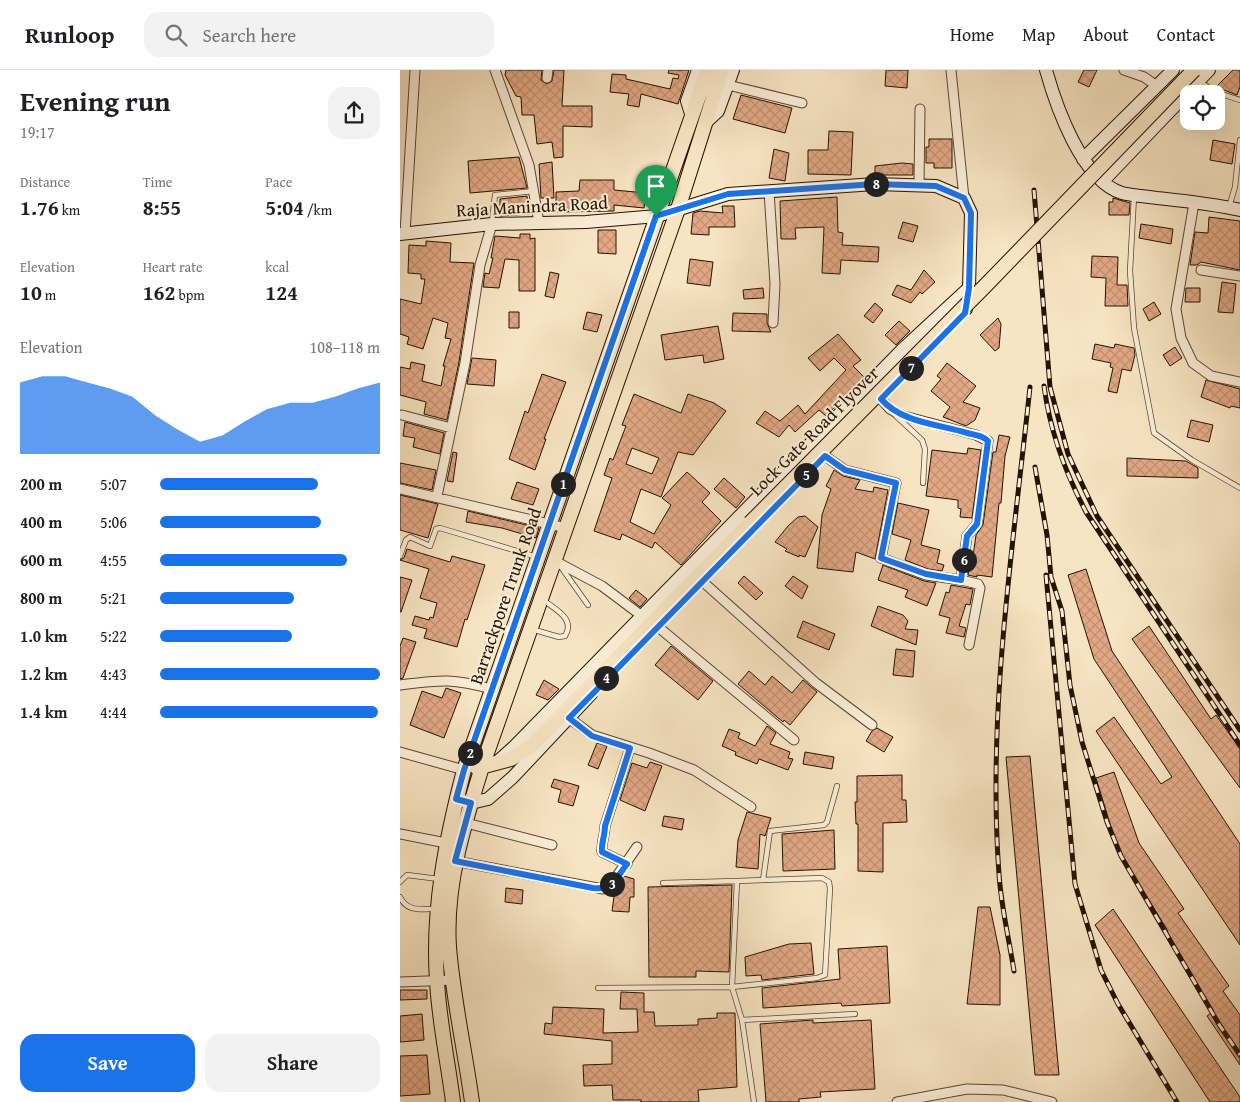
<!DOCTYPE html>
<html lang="en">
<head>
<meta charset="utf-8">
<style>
  :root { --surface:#fff; --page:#f2f2f2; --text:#202124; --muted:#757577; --line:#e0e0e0; --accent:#1a73e8 }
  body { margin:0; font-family:"Gentium Book Plus",serif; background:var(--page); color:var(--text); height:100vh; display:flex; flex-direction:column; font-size:19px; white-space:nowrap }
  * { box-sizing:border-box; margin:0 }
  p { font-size:16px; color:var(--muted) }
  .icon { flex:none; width:28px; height:28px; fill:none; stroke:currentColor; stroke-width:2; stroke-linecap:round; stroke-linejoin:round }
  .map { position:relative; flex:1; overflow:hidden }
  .details { display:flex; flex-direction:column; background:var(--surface); width:400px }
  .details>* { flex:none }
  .buttons { position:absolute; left:780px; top:15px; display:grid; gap:10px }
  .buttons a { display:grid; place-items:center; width:45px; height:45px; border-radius:10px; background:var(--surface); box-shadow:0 5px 20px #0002; font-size:25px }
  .pin { position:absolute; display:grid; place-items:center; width:42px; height:42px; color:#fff; margin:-51px -21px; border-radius:50% 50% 50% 0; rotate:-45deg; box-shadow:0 0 5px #0007 }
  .pin .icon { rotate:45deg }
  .km { position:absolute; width:25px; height:25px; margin:-12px; border-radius:50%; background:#222; color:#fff; font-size:14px; line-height:25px; text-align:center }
  .round { display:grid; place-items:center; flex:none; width:52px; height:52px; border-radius:15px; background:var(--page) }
  .overview { display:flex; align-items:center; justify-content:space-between; height:85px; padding:0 20px }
  h1 { font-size:28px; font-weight:600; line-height:38px }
  .stats { display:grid; grid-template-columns:repeat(3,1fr); gap:8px; height:85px; padding:5px 20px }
  .stats div { display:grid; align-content:center }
  .stats b { font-size:21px; font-weight:600 }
  .stats small { font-size:14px; font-weight:400 }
  .stats p { font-size:14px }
  .chart { height:140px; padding:10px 20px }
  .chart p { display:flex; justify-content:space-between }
  .chart svg { width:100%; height:90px; margin-top:5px; fill:var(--accent); opacity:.7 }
  .primary-button { display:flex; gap:10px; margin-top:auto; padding:10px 20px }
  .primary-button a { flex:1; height:58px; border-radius:15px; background:var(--accent); color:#fff; font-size:20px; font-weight:600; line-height:58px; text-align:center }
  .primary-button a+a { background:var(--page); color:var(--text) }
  ul { padding:0 20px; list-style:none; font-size:16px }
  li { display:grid; grid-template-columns:80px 60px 1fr; align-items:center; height:38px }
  li i { height:12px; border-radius:6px; background:var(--accent) }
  header { display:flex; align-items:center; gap:30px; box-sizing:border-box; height:70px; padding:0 25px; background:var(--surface); border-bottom:1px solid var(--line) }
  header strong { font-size:24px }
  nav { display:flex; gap:28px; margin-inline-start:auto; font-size:18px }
  .search { width:350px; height:45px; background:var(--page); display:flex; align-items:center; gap:12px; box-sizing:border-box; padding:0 18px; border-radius:15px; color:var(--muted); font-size:19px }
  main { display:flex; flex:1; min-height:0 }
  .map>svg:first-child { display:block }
</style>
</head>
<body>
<header>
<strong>Runloop</strong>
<div class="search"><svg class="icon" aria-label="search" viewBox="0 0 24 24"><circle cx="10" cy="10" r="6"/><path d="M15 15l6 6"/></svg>Search here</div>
<nav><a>Home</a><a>Map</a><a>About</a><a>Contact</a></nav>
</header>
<main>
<section class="details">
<div class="overview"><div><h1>Evening run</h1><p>19:17</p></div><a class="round"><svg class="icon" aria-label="share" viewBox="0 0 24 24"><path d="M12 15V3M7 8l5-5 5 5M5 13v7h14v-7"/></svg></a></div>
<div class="stats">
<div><p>Distance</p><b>1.76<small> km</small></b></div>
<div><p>Time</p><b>8:55</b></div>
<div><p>Pace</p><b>5:04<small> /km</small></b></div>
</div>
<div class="stats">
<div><p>Elevation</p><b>10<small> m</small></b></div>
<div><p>Heart rate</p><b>162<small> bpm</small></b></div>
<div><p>kcal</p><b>124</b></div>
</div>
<div class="chart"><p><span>Elevation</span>108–118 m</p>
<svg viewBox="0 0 160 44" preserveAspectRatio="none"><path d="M0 44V9L10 6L20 6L30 9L40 12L50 16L60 25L70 32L80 38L90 35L100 28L110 22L120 19L130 19L140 16L150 12L160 9V44z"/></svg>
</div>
<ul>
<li><b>200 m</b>5:07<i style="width:72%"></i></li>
<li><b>400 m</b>5:06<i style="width:73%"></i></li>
<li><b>600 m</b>4:55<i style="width:85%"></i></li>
<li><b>800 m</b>5:21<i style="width:61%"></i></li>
<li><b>1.0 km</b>5:22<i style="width:60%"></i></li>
<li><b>1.2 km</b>4:43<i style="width:100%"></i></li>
<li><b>1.4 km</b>4:44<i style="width:99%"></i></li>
</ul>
<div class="primary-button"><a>Save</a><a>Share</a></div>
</section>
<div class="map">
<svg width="840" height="1032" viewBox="0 0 840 1032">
  <defs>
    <pattern id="building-cross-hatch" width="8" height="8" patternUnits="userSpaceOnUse" patternTransform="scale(1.25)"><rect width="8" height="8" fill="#e2a885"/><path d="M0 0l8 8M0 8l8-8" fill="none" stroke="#c29071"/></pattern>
  </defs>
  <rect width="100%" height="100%" fill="#f7e4c2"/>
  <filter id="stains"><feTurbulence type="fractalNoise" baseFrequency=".004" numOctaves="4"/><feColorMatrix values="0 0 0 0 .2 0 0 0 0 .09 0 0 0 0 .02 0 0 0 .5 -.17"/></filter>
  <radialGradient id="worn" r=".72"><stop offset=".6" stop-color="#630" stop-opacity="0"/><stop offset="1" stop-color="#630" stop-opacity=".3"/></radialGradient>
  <path fill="url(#building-cross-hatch)" stroke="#251300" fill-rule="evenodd" d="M106 0H142L141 10 147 14 152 11 154 0H164L162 36H192V57L163 56V87L154 88 152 72 137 74 134 45H122L121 27 116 26 105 5Z
    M269 0H289L278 34 241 24 239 37 227 35 229 24 210 22 212 4 226 5V9L270 19 273 8 278 9 279 5 268 3Z
    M486 0H508L507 18 485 16Z
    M684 0H697L689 17 678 12Z
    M833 0H840V17L837 25 816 17Z
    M341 25 392 38 385 63 333 49Z
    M429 61 453 62 451 105 408 104V80H428Z
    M529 69H552V98H534V93H526V77H529Z
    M813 70 835 74 832 94 810 90Z
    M374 79 389 83 385 111 369 108Z
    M119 87 127 118 70 123 68 91Z
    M152 92 154 128H141L139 94Z
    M502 93 513 94V105H475V96Z
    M180 110H214V120L246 123 244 138 214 135V141L156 142V122L179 121Z
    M127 126 129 144 100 146V129Z
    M437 127 438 162 443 163 442 175 479 177 478 192 441 190 440 204 422 203 424 157 395 158 396 169H381L380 131Z
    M713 128 730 133 729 145H709V132H713Z
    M322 136H334L335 157H309V165L291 164 293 143 300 141 323 143Z
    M809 147 840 151V200L801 192 797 195H790L795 162 808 163Z
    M503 152 518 156 513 172 498 168Z
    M741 154 773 159 771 174 739 168Z
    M198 160H216V184L198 183Z
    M120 164H130V169L135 168V221H119V190L105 189 99 218 83 217 85 203 89 204 93 188H91L95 166 120 168Z
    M26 171 51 173 50 192 74 193 59 292 47 350 24 344 26 332 0 325V297L10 299 11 292 25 295 22 311 41 316 45 296H43L51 269 45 268 48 253 33 248 23 279 7 274 9 267 0 264V229L21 234 25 209H21V204L8 203 9 175 26 176Z
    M692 186 718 187 717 215H727L728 236H705L706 208 691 207Z
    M290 189 313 192 310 216 287 213Z
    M524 200 535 212 522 224 520 222 511 233 492 225 497 215 511 220Z
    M150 202 159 204 154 228 145 226Z
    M822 212 836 214 833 243 818 242Z
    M363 218 364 228 344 229 343 220Z
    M786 218H800V232H785Z
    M754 232 761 244 749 251 743 239Z
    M475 233 483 240 473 253 464 246Z
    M109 242H119V258H109Z
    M187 242 202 245 197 262 183 259Z
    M333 243 367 244V253L371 262 332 261Z
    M598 248 601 254 599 278 595 281 580 265Z
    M499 251 510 261 496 275 485 265Z
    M318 256 324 289 304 293 303 285 265 290 261 265Z
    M438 264 461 290 453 296 464 307 426 346 419 340 395 362 389 355 379 367 356 353 365 341 380 351 398 335 405 344 446 300 434 288 420 301 408 288Z
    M695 274 714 278 715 274 734 278 735 285 731 301 722 299 717 323 708 321 713 298 710 297 711 293 692 289Z
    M775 277 782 288 770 296 763 285Z
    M72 288 96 290 94 316 67 314Z
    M547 293 576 316 563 332 580 338 575 350 566 356 543 347 550 337 531 321 541 309 537 306Z
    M142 304 166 312 144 369H146L135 400 109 389 125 341 128 343Z
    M806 310 840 319V338L831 336 830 338 801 327Z
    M234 324 281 343 288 324 314 333 326 341 293 385 278 382 261 427 241 419 230 452 254 464 271 435 262 428 287 402 310 423 302 432 321 451 281 495 255 472 252 478 222 464 220 470 194 461 212 408 204 405 210 388 213 390 226 356 222 355ZM232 378 259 388 252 404 226 394Z
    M791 350 813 355 809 372 787 367Z
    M5 352 44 363 40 384 13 377 15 368 3 366Z
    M599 365 610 367 605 386 601 433H599L592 507 577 505V507L568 505 570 493 572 494 576 465 583 455 593 382H596Z
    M568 378 581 380 572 448 560 447 561 439 558 438V430L526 426 532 380 567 384Z
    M53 382 57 383 53 412 47 411Z
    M727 388 786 391 798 398V408L727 406Z
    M0 393 36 400 32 420 0 413Z
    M434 400 443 406 460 410 455 419 473 422 474 417 488 420 475 489 456 482 453 502 417 498 422 445 431 419 426 416Z
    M324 408 345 427 336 438 314 419Z
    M117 412 139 419 133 435 111 429Z
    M0 425 38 434 28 468 0 460Z
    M498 433 529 440 521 475 540 480 537 493 544 495 542 501 528 499 505 490 511 470 492 464Z
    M68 441 139 458 136 468 102 458 66 452Z
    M405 446 418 457 405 487 399 485V487L385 481 387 479 375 472 388 456 398 447Z
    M7 479 50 492 52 486 85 495 67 550 65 549 57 577 24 568 27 559 12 555 15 546 29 550 30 547 33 548 37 533 20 528 29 499 0 490 4 488Z
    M483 495 524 511 536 513 527 536 505 527 508 520 478 510Z
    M686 499 712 581 840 774V875L696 661 714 647 761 714 772 707 694 589 668 505Z
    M344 506 363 523 356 530 338 513Z
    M393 506 408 516 402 529 385 516Z
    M0 507 12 510 1 542H0Z
    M551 515 573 519 570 535 566 534 559 556 566 558 564 567 546 563 550 548 539 545 546 522 549 523Z
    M236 520 247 529 240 537 229 528Z
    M478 536 503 545 508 551 505 559 518 560 516 575 471 556Z
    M403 551 435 564 429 580 397 567Z
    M749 556 811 649 816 645 840 679V718L732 569Z
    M3 568 16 572 3 608 0 609V576Z
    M271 576 313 611 298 630 255 595Z
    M496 579 515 581 513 607 493 605Z
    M349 601 365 615 372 606 392 623 403 610 417 622 390 655 384 650 383 652 338 614Z
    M144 610 159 619 148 630 136 625Z
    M46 618 61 623 44 668 10 655 22 621 42 628Z
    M367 656 376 663 370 674 390 682 388 688 393 689 388 700 359 689 357 694 335 685 336 682 322 676 329 659 340 663 338 668 355 676Z
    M477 658 493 667 484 682 466 671 472 661Z
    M197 673 207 676 198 699 188 695Z
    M405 682 434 687 432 699 403 694Z
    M630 686 659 1005H635L606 687Z
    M250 692 262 696 245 741 220 730 232 693 247 698Z
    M714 702 739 773 784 839 778 843 829 916 823 921 840 945V995L807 946 814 941 765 864 768 861 718 780 696 708Z
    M502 705V730H506L507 752 483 753V802L458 801V754H456L455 732H457V706Z
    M154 709 179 716 173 736 158 732 161 720 151 717Z
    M347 742 371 748 365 766 360 764 358 799 336 797 338 770Z
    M264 746 284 749 282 760 262 756Z
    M434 760 435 799 383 801 382 764Z
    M224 806 234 809V827H230L229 842 212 841 215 820Z
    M332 815 329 902 296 901V907H249L248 817Z
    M106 818 123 820 122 834 105 832Z
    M578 837H590L600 885V935L567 934Z
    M713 839 840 1027V1032H810L695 855Z
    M411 873 414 904 362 910 361 905 346 906 345 887 389 874Z
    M487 876 490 933 442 936 441 933 363 938 362 918 440 909 438 879Z
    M0 920H27V929L0 930Z
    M221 922 244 923V942H254L255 956 298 955V949L317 948V943H335L337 1017 298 1020 299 1032H241V1030H213L212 1015 184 1016 183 995 212 994V971L144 964 145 953 152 954 153 937 204 939 203 963 238 962 237 939H220Z
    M22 944 24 970 0 972V946Z
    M413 950V953L471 950 475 1019 420 1022 421 1027 399 1029V1032H366L360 954Z
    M27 985 30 1024 0 1026V986Z"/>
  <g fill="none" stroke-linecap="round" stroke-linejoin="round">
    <defs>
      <path id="lane" d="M799 11 815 22 840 30
        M734 126 730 201 734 258 754 363 792 390 840 418
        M829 137 835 117 840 70
        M92 152 95 125 134 121
        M496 346 522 370 525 379 523 413
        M0 486 6 470 10 467 30 476 36 459 40 458 137 487
        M161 497 188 535
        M131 559 159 567 165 566C176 549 155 539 143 530
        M422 808 429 812 430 819 425 905 417 908 332 917 337 811Z
        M363 810 370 761 424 755 427 752 437 716
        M0 812 7 805 39 809
        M263 813 337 811
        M0 827C7 842 21 839 35 839
        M198 918 332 917 342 950 354 1032
        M342 950 455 944"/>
      <path id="street" d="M95 0 129 95 139 153
        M551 0 564 128
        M724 0 744 7 757 16
        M147 8 148 0
        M328 15 402 33
        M519 115 520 39
        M369 121 375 214 373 253
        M794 133 776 239 781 268 793 293 811 306 840 312
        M5 163 15 0
        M801 200 840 206
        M2 345 51 358
        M425 386 445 400 496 413 481 488 526 505 561 510 567 466 577 454 588 371 576 365 500 345 490 339 481 329
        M0 419 166 458
        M37 426 65 293 80 195 92 154
        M155 491 202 516 242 546
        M561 510 578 514 580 518 569 575
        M302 511 416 613 472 655
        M257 556 394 670
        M0 615C41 610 51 608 92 619
        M169 648 192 665 249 683 294 700 351 737
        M0 682 64 700
        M66 753 152 775
        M0 764 46 773
        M55 791 203 819 210 816 237 777
        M227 794 202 782C201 774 205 765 205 756L230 678
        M0 912 54 910
        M497 1032 567 1019 603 1020 652 1032"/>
      <path id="secondary" d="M646 0C656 36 682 111 722 123 733 126 746 126 757 128 784 131 813 134 840 140
        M292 47 287 31 298 0
        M305 53 318 41 333 0
        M683 89 773 0
        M703 111 809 0
        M0 164 92 154 186 152 257 146 328 124 475 114 536 116 564 128 571 143 569 218 566 239
        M95 694 115 676 503 279 569 218
        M56 729 71 733 88 729 113 707 191 624"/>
      <path id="primary" d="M77 698 111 689 132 675 350 453
        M53 1032C48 992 39 951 37 911 32 839 46 769 64 700L308 0
        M72 1032C65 981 53 928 49 877 45 815 64 755 82 697L278 139 322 0"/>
    </defs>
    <use href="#lane" stroke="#5a4730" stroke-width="6"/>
    <use href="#street" stroke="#5a4730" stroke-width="11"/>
    <use href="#secondary" stroke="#251300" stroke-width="14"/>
    <use href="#primary" stroke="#251300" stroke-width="16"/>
    <use href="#lane" stroke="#faedd7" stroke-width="4.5"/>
    <use href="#street" stroke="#faedd7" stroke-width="9"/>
    <use href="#secondary" stroke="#faedd7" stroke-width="12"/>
    <use href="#primary" stroke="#f7e4c2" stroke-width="14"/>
    <defs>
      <path id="rail" d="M634 120 650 317 668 384 697 446 840 660
        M644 316C650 362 665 402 686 442L840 675
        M635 397 647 465 651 507 662 541 670 615 682 672 707 752 721 786 820 956 840 985
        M646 505 675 814 701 900 718 934 777 1032
        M614 901C609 869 601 836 599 804 587 642 613 478 630 317"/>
    </defs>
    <use href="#rail" stroke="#251300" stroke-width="5"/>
    <use href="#rail" stroke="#faedd7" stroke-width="3" stroke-dasharray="9" stroke-linecap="butt"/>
    <defs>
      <path id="primary-bridge" d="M350 453 587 214 794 0"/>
    </defs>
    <use href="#primary-bridge" stroke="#251300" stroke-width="16" stroke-linecap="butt"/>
    <use href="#primary-bridge" stroke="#f7e4c2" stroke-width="14"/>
  </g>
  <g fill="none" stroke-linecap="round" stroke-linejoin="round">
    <defs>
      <path id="route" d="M475 114 536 116 564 128 571 143 569 218 565 243 481 329C502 353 538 354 567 363 575 365 582 365 588 371L577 454 567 466 561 510 526 504 481 488 496 413 445 400 425 386 169 648 192 666 230 678 205 756C205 765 201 774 202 782L227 794C216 808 213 820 193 818L55 791 71 733 56 729 64 700 256 146 328 124Z"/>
    </defs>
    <use href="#route" stroke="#fff" stroke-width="10"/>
    <use href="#route" stroke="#1a73e8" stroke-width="6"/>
  </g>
  <g text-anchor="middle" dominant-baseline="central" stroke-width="4" stroke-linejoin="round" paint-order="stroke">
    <g font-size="18" fill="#251300" stroke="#faedd7">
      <text transform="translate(132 136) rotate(-3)">Raja Manindra Road</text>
      <text transform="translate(414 361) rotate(-45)">Lock Gate Road Flyover</text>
      <text transform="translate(105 526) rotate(-71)">Barrackpore Trunk Road</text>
    </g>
  </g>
  <rect width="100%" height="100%" filter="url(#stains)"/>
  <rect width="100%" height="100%" fill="url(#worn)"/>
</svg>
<div class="buttons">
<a><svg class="icon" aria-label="locate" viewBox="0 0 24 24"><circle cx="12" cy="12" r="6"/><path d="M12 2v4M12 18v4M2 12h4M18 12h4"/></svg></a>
</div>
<div class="pin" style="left:256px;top:146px;background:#1e9e55"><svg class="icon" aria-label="arrive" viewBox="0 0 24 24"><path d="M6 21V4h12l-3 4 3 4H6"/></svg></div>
<b class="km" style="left:163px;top:414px">1</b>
<b class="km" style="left:70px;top:683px">2</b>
<b class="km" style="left:212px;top:814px">3</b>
<b class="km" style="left:206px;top:608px">4</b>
<b class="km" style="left:406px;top:405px">5</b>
<b class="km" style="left:564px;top:490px">6</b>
<b class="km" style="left:511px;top:298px">7</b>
<b class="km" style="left:476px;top:114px">8</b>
</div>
</main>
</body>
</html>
